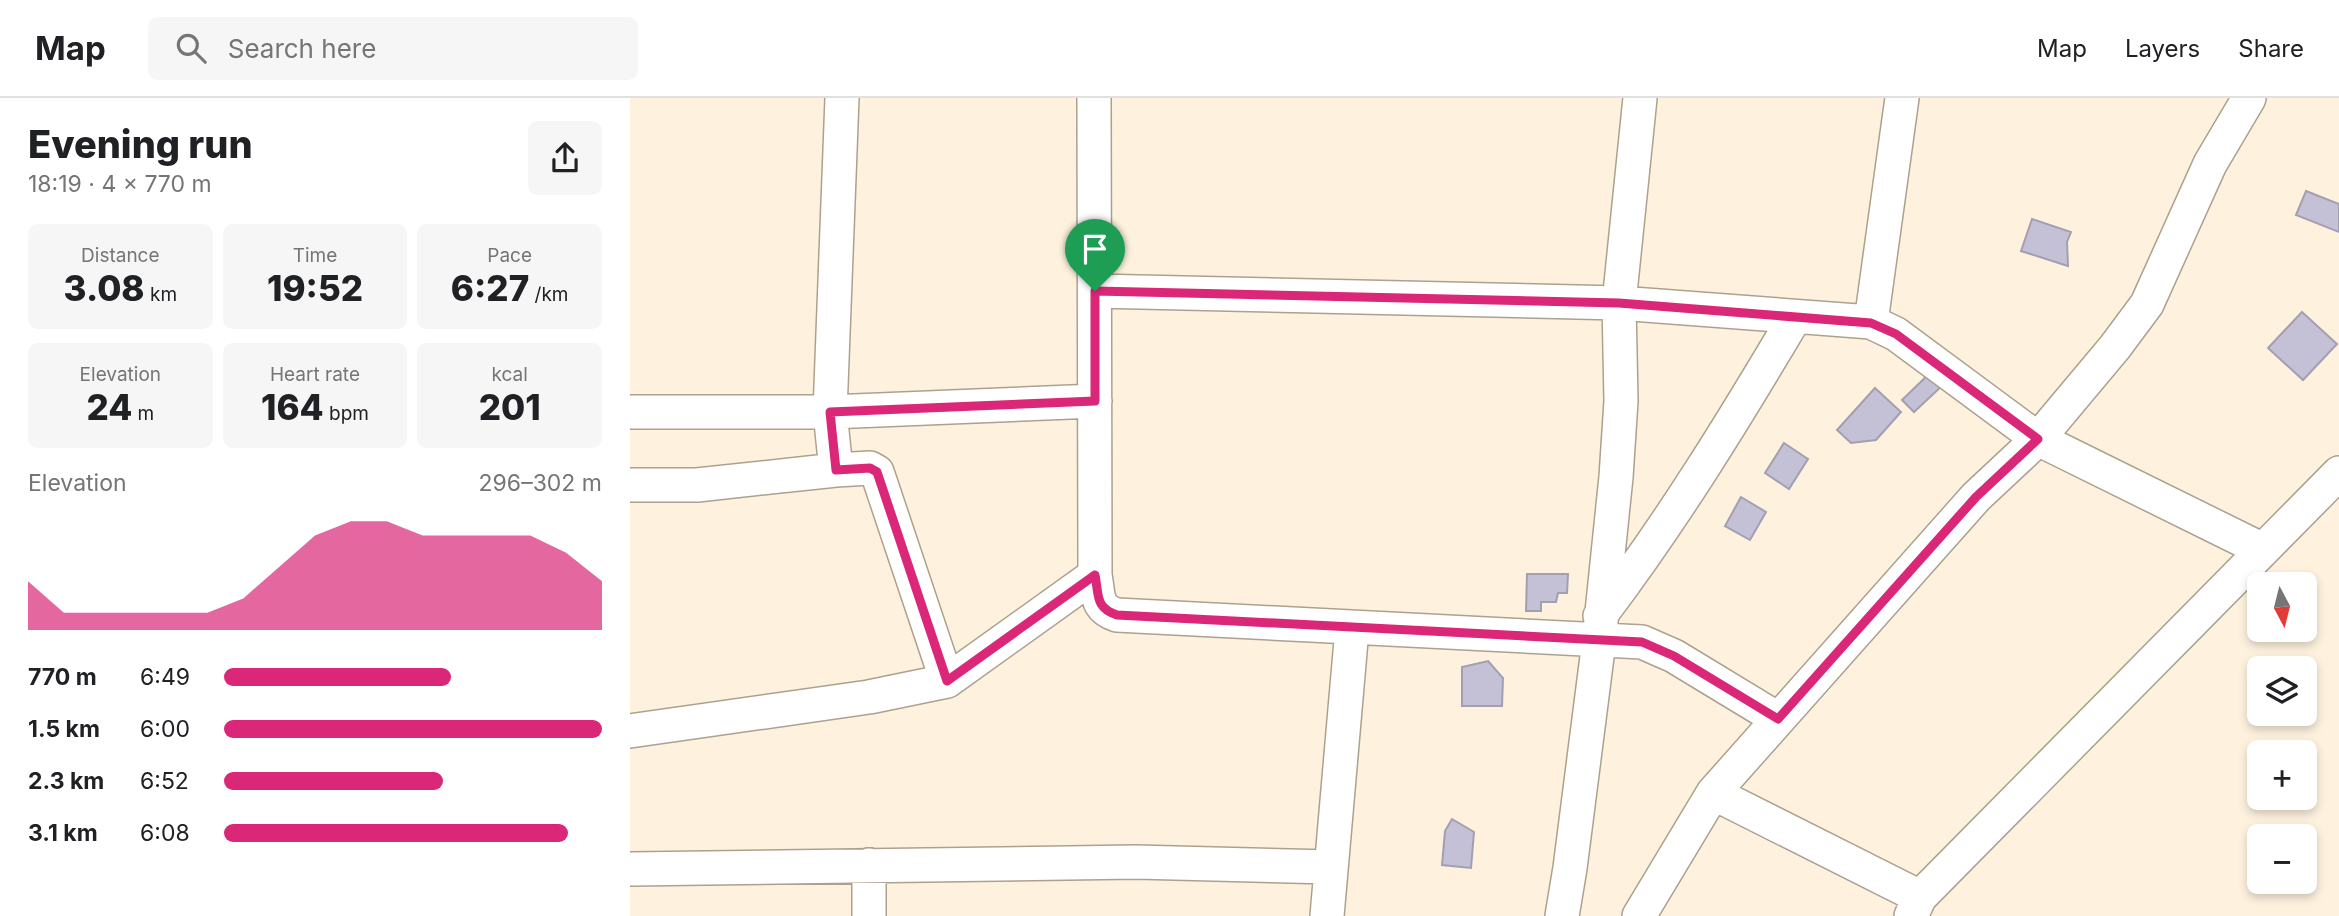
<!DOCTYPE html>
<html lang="en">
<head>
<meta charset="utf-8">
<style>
  :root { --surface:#fff; --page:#f6f6f6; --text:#202124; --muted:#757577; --line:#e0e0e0; --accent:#db2777 }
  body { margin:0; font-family:Inter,sans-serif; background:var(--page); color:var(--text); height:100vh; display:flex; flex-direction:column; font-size:26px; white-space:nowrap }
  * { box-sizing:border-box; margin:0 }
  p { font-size:23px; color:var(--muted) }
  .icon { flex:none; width:38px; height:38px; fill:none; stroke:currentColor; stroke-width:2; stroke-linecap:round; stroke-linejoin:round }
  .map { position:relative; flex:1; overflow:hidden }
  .panel { display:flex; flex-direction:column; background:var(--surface); width:630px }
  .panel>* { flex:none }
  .needle { width:46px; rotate:173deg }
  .controls { position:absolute; left:1617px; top:474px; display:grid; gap:14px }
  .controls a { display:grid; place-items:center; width:70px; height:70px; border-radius:10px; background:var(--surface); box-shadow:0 4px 10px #0003; font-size:35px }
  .pin { position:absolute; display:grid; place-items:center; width:60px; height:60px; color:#fff; margin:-72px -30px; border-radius:50% 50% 50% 0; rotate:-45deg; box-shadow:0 0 7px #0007 }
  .pin .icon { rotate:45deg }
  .round { display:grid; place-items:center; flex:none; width:74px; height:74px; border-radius:10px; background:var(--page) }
  .overview { display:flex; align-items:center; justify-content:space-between; height:119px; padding:0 28px }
  h1 { font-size:38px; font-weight:800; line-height:52px }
  .figures { display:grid; grid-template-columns:repeat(3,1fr); gap:10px; height:119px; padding:7px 28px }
  .figures div { display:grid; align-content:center; border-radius:10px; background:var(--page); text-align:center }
  .figures b { font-size:35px; font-weight:800 }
  .figures small { font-size:19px; font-weight:400 }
  .figures p { font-size:19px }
  .chart { height:196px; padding:14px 28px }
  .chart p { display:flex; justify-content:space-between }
  .chart svg { width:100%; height:126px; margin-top:7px; fill:var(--accent); opacity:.7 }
  ul { padding:0 28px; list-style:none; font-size:23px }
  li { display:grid; grid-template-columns:112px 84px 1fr; align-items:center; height:52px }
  li i { height:18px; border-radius:9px; background:var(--accent) }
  header { display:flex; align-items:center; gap:42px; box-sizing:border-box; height:98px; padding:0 35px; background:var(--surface); border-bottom:2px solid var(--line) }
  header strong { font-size:33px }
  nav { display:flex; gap:38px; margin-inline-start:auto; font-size:24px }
  .search { width:490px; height:63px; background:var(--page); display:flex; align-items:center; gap:18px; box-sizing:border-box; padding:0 24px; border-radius:10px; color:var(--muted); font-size:26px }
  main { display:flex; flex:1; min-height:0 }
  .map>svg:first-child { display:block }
</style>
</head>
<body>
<header>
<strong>Map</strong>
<div class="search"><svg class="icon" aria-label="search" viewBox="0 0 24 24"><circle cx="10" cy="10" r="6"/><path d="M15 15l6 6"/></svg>Search here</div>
<nav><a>Map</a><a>Layers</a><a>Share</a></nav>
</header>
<main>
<section class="panel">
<div class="overview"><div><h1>Evening run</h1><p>18:19 · 4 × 770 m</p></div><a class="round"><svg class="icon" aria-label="share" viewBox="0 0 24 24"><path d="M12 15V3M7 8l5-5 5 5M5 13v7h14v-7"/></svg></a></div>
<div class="figures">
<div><p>Distance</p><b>3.08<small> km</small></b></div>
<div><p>Time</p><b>19:52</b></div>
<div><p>Pace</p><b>6:27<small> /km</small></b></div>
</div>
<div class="figures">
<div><p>Elevation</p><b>24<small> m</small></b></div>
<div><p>Heart rate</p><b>164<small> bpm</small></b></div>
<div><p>kcal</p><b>201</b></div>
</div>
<div class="chart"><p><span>Elevation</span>296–302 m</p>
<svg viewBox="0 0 160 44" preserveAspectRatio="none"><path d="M0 44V27L10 38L20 38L30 38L40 38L50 38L60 33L70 22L80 11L90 6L100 6L110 11L120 11L130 11L140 11L150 17L160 27V44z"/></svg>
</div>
<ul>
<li><b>770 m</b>6:49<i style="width:60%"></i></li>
<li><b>1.5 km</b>6:00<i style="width:100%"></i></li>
<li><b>2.3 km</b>6:52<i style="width:58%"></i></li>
<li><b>3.1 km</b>6:08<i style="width:91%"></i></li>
</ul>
</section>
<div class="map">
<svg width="1709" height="818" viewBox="0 0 1709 818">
  <rect width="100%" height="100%" fill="#fef2df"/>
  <path fill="#c4c0d5" stroke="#a29fb3" stroke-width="2" d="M1676 93 1709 106V134L1666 117Z
    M1402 121 1441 134 1437 144 1438 168 1391 153Z
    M1672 214 1707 246 1673 282 1638 250Z
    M1302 273 1314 286 1284 314 1272 302Z
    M1245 290 1271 314 1246 342 1221 345 1207 332Z
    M1154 345 1178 361 1159 391 1135 375Z
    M1111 399 1136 414 1120 442 1095 428Z
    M897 476H938L937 495H928L926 504H911V513H896Z
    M858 563 873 580 872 608H832V569Z
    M822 721 844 734 841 770 812 767 815 733Z"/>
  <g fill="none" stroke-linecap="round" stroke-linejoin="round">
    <defs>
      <path id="minor" d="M464 0 465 477C469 497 465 510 487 517L1012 544 1044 558 1148 621
        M465 193 989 205 1241 224 1266 236 1408 341 1633 452
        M1241 224 1272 0
        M0 314H200L465 303
        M206 372 240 370 247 374 317 583
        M0 387H67L206 372 200 314 212 0
        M970 518C1042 423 1104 322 1165 219
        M0 633 239 599 317 583 465 477
        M1083 695 1290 799
        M0 771 506 764 700 769
        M239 818V767
        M697 818 722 531
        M932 818 940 770 969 543 986 379 991 303 989 205 1010 0
        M1009 818 1083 695 1346 399 1408 341 1485 249 1517 206 1580 66 1619 0
        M1281 818 1290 799 1709 375"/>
    </defs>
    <use href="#minor" stroke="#aca18f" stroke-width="36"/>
    <use href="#minor" stroke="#fff" stroke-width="33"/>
  </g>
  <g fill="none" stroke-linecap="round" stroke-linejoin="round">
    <defs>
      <path id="route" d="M465 193 989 205 1241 225 1266 236 1408 341 1346 399 1148 621 1044 558 1012 544 487 517C465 510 469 497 465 477L317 583 247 374 240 370 206 372 200 314 465 303Z"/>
    </defs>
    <use href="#route" stroke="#fff" stroke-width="14"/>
    <use href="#route" stroke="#db2777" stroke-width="9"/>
  </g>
</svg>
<div class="controls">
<a><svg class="needle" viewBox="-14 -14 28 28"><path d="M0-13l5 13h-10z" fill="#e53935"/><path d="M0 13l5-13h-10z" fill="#757577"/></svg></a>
<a><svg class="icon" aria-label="layers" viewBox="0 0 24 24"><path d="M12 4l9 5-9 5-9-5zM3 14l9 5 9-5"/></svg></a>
<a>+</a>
<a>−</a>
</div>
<div class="pin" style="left:465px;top:193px;background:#1e9e55"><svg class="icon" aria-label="arrive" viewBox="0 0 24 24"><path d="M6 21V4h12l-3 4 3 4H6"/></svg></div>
</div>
</main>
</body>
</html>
